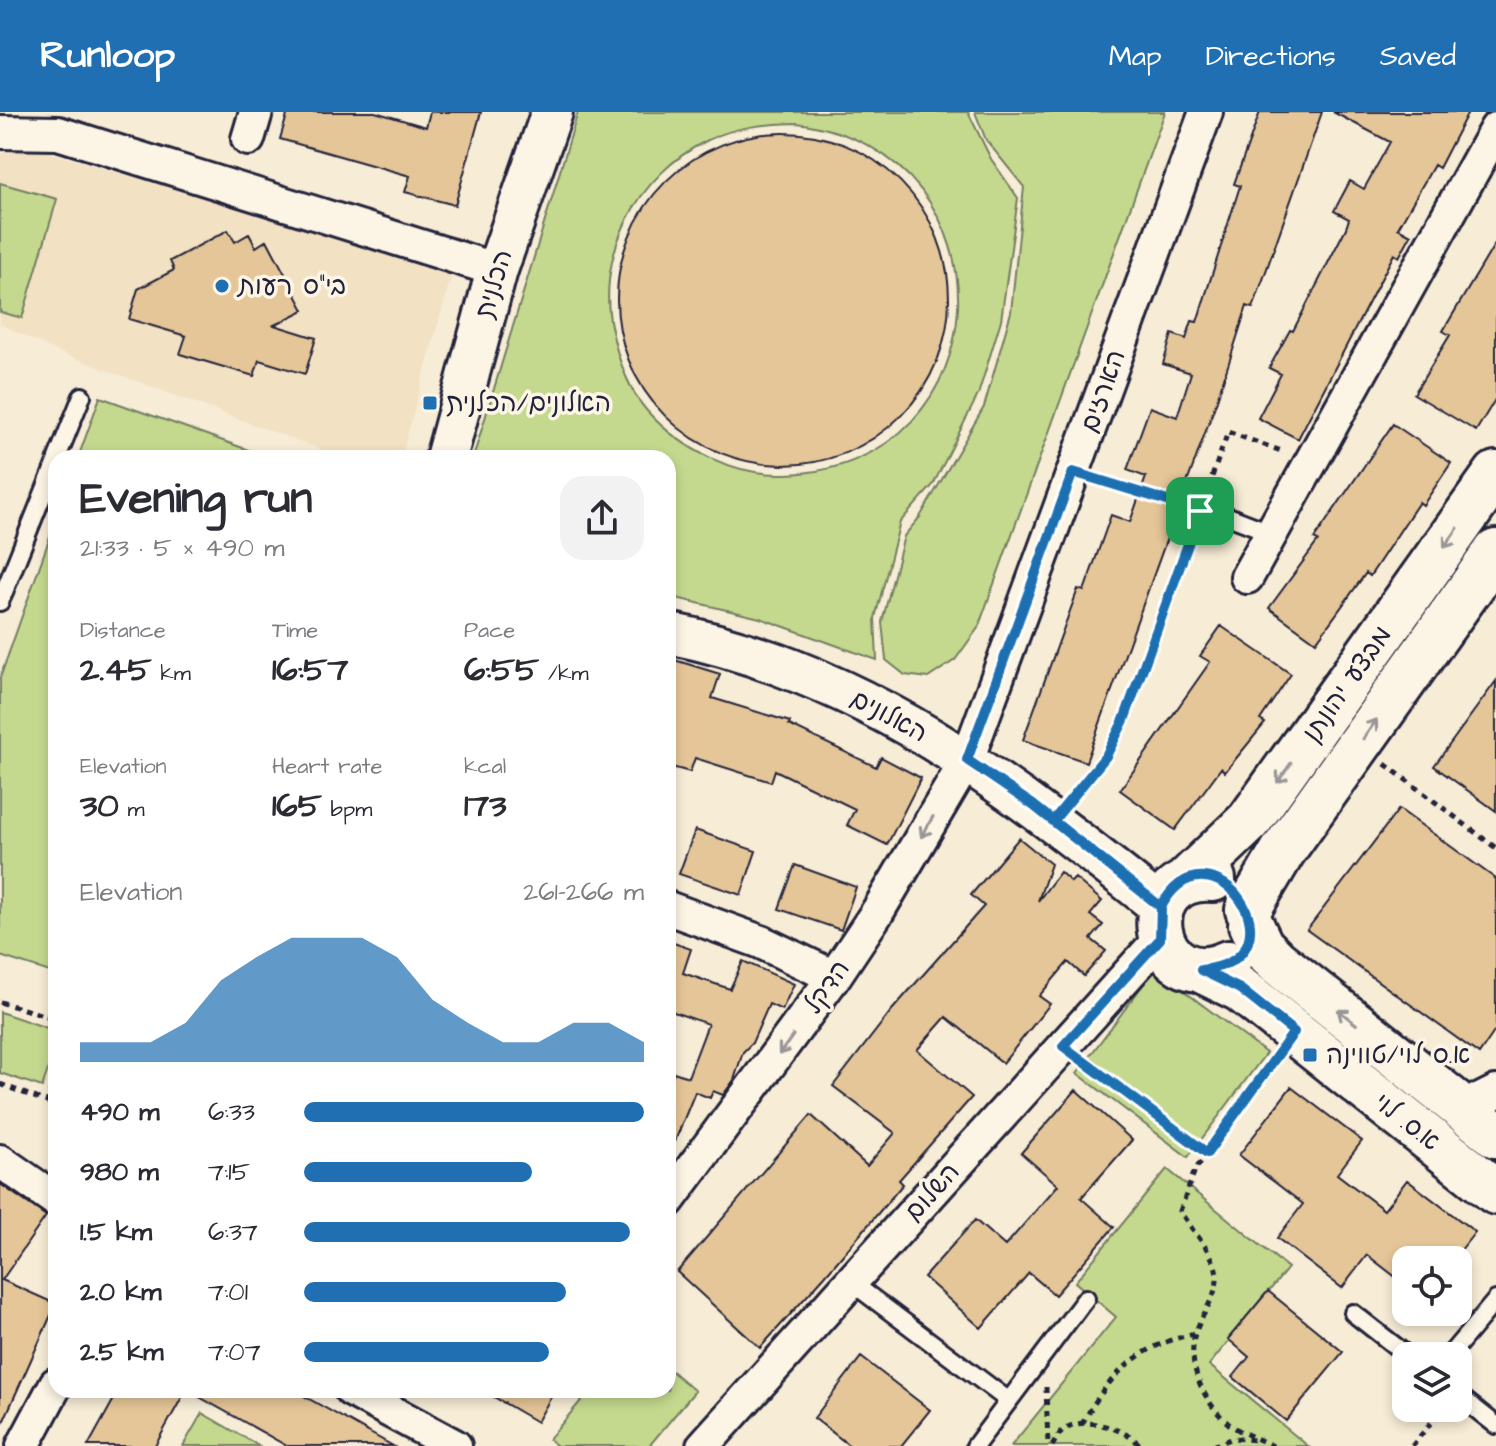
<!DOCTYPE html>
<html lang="en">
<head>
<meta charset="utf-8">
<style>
  :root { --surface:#fff; --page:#f2f2f3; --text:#2b2b33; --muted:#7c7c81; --accent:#1f6fb2 }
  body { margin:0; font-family:"Architects Daughter","Playpen Sans Hebrew",sans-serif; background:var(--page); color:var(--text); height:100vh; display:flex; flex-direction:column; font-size:30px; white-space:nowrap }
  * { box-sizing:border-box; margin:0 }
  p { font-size:26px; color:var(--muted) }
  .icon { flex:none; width:44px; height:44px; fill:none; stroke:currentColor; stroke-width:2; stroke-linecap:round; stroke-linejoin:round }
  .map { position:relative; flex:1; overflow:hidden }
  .panel { position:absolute; left:48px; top:338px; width:628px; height:948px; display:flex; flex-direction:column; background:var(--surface); border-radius:24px; box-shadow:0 4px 12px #0003 }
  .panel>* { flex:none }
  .tools { position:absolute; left:1392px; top:1134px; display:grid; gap:16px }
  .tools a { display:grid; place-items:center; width:80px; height:80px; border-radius:16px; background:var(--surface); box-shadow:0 4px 12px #0003; font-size:40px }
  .pin { position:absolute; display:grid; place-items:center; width:68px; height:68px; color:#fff; margin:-34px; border-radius:16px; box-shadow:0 4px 12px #0006 }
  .round { display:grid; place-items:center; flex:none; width:84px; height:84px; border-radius:24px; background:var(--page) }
  .headline { display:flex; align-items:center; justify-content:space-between; height:136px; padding:0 32px }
  h1 { font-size:44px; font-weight:800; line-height:60px }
  .stats { display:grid; grid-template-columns:repeat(3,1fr); gap:12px; height:136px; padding:8px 32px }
  .stats div { display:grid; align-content:center }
  .stats b { font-size:34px; font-weight:800 }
  .stats small { font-size:22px; font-weight:400 }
  .stats p { font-size:22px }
  .chart { height:224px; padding:16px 32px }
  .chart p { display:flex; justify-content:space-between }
  .chart svg { width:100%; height:144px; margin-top:8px; fill:var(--accent); opacity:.7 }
  ul { padding:0 32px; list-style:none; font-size:26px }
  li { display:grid; grid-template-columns:128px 96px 1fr; align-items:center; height:60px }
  li i { height:20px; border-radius:10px; background:var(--accent) }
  header { display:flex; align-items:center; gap:48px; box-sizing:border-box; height:112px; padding:0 40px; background:var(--accent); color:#fff }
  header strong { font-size:38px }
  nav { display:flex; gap:44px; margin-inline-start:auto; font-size:28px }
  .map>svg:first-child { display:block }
</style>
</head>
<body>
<header>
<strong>Runloop</strong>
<nav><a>Map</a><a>Directions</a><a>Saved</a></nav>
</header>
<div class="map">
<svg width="1496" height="1334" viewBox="0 0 1496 1334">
  <rect width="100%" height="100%" fill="#f7ecd6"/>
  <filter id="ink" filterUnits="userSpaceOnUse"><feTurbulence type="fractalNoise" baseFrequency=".0125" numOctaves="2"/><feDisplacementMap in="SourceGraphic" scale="16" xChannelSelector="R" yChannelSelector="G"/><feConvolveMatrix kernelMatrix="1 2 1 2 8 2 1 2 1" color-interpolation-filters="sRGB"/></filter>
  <g filter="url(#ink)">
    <path fill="#f2e1c3" d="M22 38 48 40 452 161 401 346H344L58 240 0 212V42Z"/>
    <path fill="#c4d98e" stroke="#737e64" stroke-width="2" fill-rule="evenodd" d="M578 0H968L991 47 1018 86 1001 208 978 283 933 373 900 410 875 506 877 548 760 506 668 484V346H473ZM797 11C1021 41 1006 356 786 362 734 364 682 338 647 299 628 277 619 250 613 223 593 145 637 62 708 28 736 14 767 12 797 11Z
      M975 0H1165L978 516 955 548 928 566 905 563 886 548 882 510 904 424 920 405 984 295 1011 200 1024 75 986 28Z
      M0 71 57 87 22 206 0 200Z
      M100 285 271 346H78Z
      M56 408V862L0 844V566Z
      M1155 857 1266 941 1188 1045 1077 961Z
      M0 900 56 919V935L42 975 0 961Z
      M1167 1057 1288 1156 1209 1253 1308 1334H1011L1116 1205 1075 1170Z
      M668 1256 695 1279 649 1334H557L549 1327 590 1278H668Z
      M202 1301 259 1334H183Z"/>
    <path fill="#e5c698" stroke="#22223b" stroke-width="2" d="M288 0H375L426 15 430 0H481L455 93 405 80 410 64 280 27Z
      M1260 0H1322L1253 196 1247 194 1217 288 1086 650 1023 628 1078 477 1084 479 1111 403 1130 410 1146 365 1127 358 1150 295 1177 305 1191 261 1163 252 1172 222 1186 227 1192 209 1197 210 1240 74 1234 72Z
      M1333 0H1468L1439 56 1434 53 1398 116 1411 123 1399 145 1394 142 1298 327 1258 306 1281 262 1269 256 1290 218 1293 219 1346 116 1349 107 1334 99 1350 69 1364 77 1390 30Z
      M617 187a166 166 0 1 1 332 0a166 166 0 1 1-332 0Z
      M228 118 235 130 249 122 256 135 267 128 304 198 274 213 316 226 305 262 259 248 254 264 180 242 186 224 129 207 138 177 174 158 170 149Z
      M1496 130V286L1476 319 1414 282 1450 223 1443 219Z
      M1393 312 1451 351 1423 393 1419 390 1370 464 1366 461 1316 530 1269 496 1318 429 1314 427Z
      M1221 514 1291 562 1260 608 1265 611 1225 660 1221 656 1175 718 1120 678 1210 550 1200 544Z
      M668 546 720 562 712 586 790 610 789 613 876 655 881 645 921 666 887 733 847 713 855 697 775 658 771 670 695 646 690 660 668 654Z
      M1496 569V699L1434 654Z
      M1399 697 1496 767V917L1479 942 1307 818Z
      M695 718 756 739 741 783 679 762Z
      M1019 726 1051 752 1038 789 1060 760 1071 770 1075 766 1102 789 1090 803 1103 813 1091 827 1106 839 1084 864 1068 850 1039 884 1050 892 1003 951 946 905 917 938 972 985 899 1068 903 1072 824 1165 760 1236 677 1160 811 1003 867 1054 895 1021 833 974 892 898 984 794 971 783Z
      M795 753 856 775 841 818 779 797Z
      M668 829 691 837 683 861 730 877 743 849 794 872 782 898 769 892 752 931 743 940 734 968 723 983 713 979 710 986 695 980 669 1044 668 975 674 960 688 965 708 912 668 898Z
      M1291 975 1362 1029 1337 1062 1384 1098 1407 1068 1475 1120 1453 1148H1406V1173L1367 1143 1342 1176 1277 1126 1303 1092 1239 1043Z
      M1076 978 1132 1028 1081 1086 1114 1115 1055 1183 1029 1161 981 1216 924 1165 975 1108 1005 1134 1058 1073 1021 1041Z
      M0 1072 46 1104 2 1168 56 1192 0 1317Z
      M1268 1179 1343 1240 1286 1309 1233 1265 1249 1245 1228 1227Z
      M861 1245 930 1298 901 1334H850L814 1306Z
      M119 1278H186L155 1334H88Z
      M187 1278H293L393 1334H287Z
      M482 1278H555L537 1310Z"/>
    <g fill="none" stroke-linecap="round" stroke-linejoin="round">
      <defs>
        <path id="service" d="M57 346 82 284
          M1220 401 1272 421
          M0 490 56 350
          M851 1170 1009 1289
          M1353 1201 1408 1244
          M1449 1244 1496 1188
          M1458 1283 1496 1313
          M975 1334 1086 1186"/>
        <path id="minor" d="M0 20 58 21 497 158
          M248 27 256 0
          M1247 465 1496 17
          M668 796 761 830 834 865
          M1456 991 1478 989 1496 980
          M0 1049 56 1088
          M668 1089 834 865 878 799 967 648 1206 0
          M351 1278 455 1334
          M23 1334 56 1272
          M703 1334 1160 827"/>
        <path id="tertiary" d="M446 346 497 158 552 0
          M668 521C866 561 1007 672 1161 795"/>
        <path id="secondary" d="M1213 767C1128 761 1152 886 1228 851
          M1184 771 1249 709 1496 362
          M1248 798 1283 739 1496 440
          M1251 813 1261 834 1276 849 1496 1023
          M1201 858 1240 877 1496 1080"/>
      </defs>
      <use href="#service" stroke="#22223b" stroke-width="22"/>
      <use href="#minor" stroke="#22223b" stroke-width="38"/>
      <use href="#tertiary" stroke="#22223b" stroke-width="46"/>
      <use href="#secondary" stroke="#22223b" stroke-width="50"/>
      <path stroke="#22223b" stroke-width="5" stroke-dasharray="6 6" stroke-linecap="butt" d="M1098 367 1200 399
        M1204 387 1228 320 1284 340
        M1385 652 1496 736
        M1073 685C1137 614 1166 494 1198 404
        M0 890 56 907
        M1086 951 1207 1041
        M0 972 47 990 56 960
        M1046 1275 1048 1334
        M1082 1312C1109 1263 1139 1233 1194 1222
        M1052 1334C1055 1330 1059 1321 1063 1318 1084 1302 1126 1317 1141 1334
        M1213 1334 1233 1326 1255 1328
        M1273 1334C1259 1327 1241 1321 1229 1312 1204 1291 1185 1251 1196 1219 1202 1203 1216 1184 1217 1168 1219 1144 1191 1119 1180 1099L1195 1058 1275 947
        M1412 1334 1443 1296"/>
      <use href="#service" stroke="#fcf5e5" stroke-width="16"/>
      <use href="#minor" stroke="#fcf5e5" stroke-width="32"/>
      <use href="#tertiary" stroke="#fcf5e5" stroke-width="40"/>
      <use href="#secondary" stroke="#fcf5e5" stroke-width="44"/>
    </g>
    <defs><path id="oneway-shaft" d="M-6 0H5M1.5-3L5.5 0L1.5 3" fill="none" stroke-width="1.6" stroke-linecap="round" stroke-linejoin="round" transform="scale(2)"/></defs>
    <g stroke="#9a9698">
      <use href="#oneway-shaft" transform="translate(1451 426) rotate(125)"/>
      <use href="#oneway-shaft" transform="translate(1370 617) rotate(-55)"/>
      <use href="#oneway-shaft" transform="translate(1284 661) rotate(126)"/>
      <use href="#oneway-shaft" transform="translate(927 715) rotate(120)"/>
      <use href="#oneway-shaft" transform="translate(1347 905) rotate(-142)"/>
      <use href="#oneway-shaft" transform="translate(786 933) rotate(126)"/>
    </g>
  </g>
  <g fill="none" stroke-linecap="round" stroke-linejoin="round" filter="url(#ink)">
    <defs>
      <path id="route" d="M1200 399 1073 360 967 648 1033 693 1161 795 1160 827 1063 934 1207 1041 1294 920 1240 877 1201 858C1310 847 1211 704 1161 795L1053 709 1106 644 1124 608 1200 399"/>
    </defs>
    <use href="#route" stroke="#fff" stroke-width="16"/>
    <use href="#route" stroke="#1f6fb2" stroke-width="10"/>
  </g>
  <g fill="#1f6fb2" stroke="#fcf5e5" stroke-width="3">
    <circle cx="222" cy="174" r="8"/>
    <rect x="422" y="283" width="16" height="16" rx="4"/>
    <rect x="1302" y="935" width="16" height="16" rx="4"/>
  </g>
  <g text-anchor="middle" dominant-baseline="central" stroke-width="7" stroke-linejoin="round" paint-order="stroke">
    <g font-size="26" fill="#22223b" stroke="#fcf5e5">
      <text transform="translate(494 172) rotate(-73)">הכלנית</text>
      <text transform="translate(1103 279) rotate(-70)">הארזים</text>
      <text transform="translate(1347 572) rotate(-55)">מבצע יהונתן</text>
      <text transform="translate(889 604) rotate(28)">האלונים</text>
      <text transform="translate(827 875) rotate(-55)">הדקל</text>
      <text transform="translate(1407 1010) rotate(38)">א.ס. לוי</text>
      <text transform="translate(932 1080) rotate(-48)">השלום</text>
    </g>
    <g font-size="26" fill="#22223b" stroke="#fcf5e5" text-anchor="start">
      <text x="238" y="174">בי"ס רעות</text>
      <text x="446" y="291">האלונים/הכלנית</text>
      <text x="1326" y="943">א.ס לוי/טווינה</text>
    </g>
  </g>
</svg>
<div class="tools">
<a><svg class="icon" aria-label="locate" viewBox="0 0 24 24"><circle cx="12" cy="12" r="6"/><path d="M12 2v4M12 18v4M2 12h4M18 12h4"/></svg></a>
<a><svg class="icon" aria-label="layers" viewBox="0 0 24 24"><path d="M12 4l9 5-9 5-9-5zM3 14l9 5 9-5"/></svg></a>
</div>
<div class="pin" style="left:1200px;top:399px;background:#1e9e55"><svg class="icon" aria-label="arrive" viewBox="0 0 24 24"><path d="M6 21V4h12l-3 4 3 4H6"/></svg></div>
<section class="panel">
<div class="headline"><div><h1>Evening run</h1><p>21:33 · 5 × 490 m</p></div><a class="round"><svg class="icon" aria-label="share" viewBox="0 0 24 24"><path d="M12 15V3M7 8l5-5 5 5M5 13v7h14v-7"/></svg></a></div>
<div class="stats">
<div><p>Distance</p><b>2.45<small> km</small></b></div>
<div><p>Time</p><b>16:57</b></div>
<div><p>Pace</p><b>6:55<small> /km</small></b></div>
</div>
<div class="stats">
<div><p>Elevation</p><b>30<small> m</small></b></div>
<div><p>Heart rate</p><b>165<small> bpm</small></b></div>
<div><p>kcal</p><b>173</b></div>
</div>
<div class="chart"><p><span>Elevation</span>261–266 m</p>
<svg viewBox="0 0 160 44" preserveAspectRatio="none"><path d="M0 44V38L10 38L20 38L30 32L40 19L50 12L60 6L70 6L80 6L90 12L100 25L110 32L120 38L130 38L140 32L150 32L160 38V44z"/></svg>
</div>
<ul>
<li><b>490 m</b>6:33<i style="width:100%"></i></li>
<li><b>980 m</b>7:15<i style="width:67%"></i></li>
<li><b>1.5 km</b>6:37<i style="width:96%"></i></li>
<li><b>2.0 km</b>7:01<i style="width:77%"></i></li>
<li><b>2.5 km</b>7:07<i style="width:72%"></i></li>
</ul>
</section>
</div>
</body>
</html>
